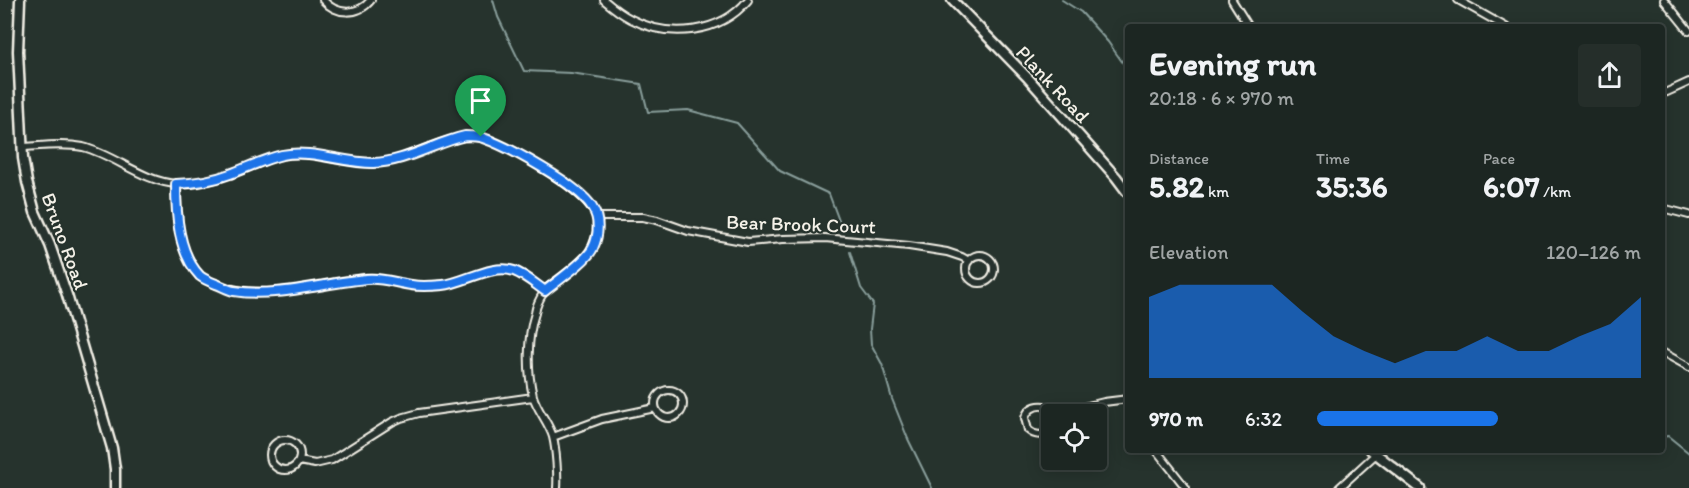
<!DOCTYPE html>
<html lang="en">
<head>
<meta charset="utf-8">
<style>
  :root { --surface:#1c2622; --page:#252e2a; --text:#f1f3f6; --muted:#a0a5a5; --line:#3a4340; --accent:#1a73e8 }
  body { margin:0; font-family:Itim,sans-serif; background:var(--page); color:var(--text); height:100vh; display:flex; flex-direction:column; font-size:22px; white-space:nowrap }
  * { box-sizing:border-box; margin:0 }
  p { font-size:20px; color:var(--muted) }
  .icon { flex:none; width:33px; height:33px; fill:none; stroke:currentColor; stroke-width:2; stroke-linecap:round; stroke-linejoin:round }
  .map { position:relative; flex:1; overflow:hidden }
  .side { position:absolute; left:1125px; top:24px; width:540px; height:429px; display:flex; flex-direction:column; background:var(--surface); border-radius:6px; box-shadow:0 3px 15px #0003,0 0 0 2px var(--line) }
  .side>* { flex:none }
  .tools { position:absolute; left:1041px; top:404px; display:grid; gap:12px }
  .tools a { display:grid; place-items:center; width:66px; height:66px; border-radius:6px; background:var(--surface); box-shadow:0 3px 15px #0003,0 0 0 2px var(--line); font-size:30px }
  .pin { position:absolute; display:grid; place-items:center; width:51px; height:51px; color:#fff; margin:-62px -26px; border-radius:50% 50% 50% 0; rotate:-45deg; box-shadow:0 0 6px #0007 }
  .pin .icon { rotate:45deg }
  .round { display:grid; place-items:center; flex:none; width:63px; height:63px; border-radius:6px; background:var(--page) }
  .headline { display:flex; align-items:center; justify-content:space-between; height:102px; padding:0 24px }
  h1 { font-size:33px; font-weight:700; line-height:45px }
  .figures { display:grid; grid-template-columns:repeat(3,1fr); gap:9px; height:102px; padding:6px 24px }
  .figures div { display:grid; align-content:center }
  .figures b { font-size:30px; font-weight:700 }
  .figures small { font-size:16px; font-weight:400 }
  .figures p { font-size:16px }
  .chart { height:168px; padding:12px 24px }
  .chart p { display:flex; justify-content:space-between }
  .chart svg { width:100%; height:108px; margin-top:6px; fill:var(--accent); opacity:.7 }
  ul { padding:0 24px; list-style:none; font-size:20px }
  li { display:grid; grid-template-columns:96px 72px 1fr; align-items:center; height:45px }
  li i { height:15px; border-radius:8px; background:var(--accent) }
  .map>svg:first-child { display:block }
</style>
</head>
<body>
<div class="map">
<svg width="1689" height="488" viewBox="0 0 1689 488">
  <rect width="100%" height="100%" fill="#26332d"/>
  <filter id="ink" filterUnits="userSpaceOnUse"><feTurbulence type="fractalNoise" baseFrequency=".0167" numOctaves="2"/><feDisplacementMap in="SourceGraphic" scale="12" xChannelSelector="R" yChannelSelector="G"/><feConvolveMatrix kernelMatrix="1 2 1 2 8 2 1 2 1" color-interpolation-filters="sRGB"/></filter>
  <g filter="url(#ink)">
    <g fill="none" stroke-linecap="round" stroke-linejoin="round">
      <path stroke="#899e9b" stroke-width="2" d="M493 0 498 17 524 71 571 73 641 84 648 112 688 110 737 123 780 171 829 194 841 226
        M1062 0 1081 12 1108 42 1128 70
        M850 252 861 288 873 304 870 329 871 344 882 364 892 399 908 439 932 488
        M1662 437 1668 436 1689 453"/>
      <defs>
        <path id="street" d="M323 0C336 15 358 16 371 0
          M604 0C612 7 621 14 631 19 669 39 720 34 748 0
          M1232 0 1249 27
          M1458 0 1506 27
          M1664 0 1689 31
          M1662 93 1667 92 1689 82
          M23 147C42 146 63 143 83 147 115 155 143 182 177 184 204 186 232 174 257 164 265 161 274 156 283 155 314 150 344 165 375 163 406 161 433 141 464 137 469 136 477 136 482 137 507 145 591 192 597 218 598 222 597 227 597 231 593 256 576 266 558 280 553 284 547 287 544 292 540 298 536 306 535 313 527 338 527 370 533 396 537 410 549 423 553 437 556 449 558 476 557 488
          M176 185C176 214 178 253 200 276 204 280 211 282 217 284 263 303 318 283 366 278 381 277 396 283 411 285 421 287 432 286 443 285 464 283 493 263 514 271 525 275 535 284 545 291
          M1662 208 1689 215
          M597 217H643L657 220 688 231 748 242 783 239 825 238 909 246 947 252 962 257 969 261
          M966 269a14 14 0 1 1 28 0a14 14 0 1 1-28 0Z
          M1662 352 1689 367
          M655 404a14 14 0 1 1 28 0a14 14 0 1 1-28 0Z
          M1055 414 1104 402 1128 399
          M1052 428C1045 436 1036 437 1028 430L1025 418C1028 409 1034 405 1044 406L1053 414
          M553 437 602 419 655 408
          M270 455a15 15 0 1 1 30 0a15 15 0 1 1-30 0Z
          M1156 450 1186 488
          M299 461 315 464 332 460 392 422 401 418 419 413 533 397
          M1339 488 1376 454"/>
        <path id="secondary" d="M20 0 18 51 23 158 27 182 35 212 50 245 67 295 112 448 115 469V488
          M952 0 1028 78 1116 177 1128 193
          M1371 450 1420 488"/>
      </defs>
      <use href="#street" stroke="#f4f1e8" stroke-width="10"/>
      <use href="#secondary" stroke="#f4f1e8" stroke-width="13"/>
      <use href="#street" stroke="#26332d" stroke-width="6"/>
      <use href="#secondary" stroke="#26332d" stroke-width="8"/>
    </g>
  </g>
  <g fill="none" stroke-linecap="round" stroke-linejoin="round" filter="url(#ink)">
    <defs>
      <path id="route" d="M465 136C471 136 478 136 483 138 509 147 579 185 592 207 600 219 599 235 593 248 587 261 557 281 545 291 535 284 525 275 514 271 493 263 464 283 443 285 432 286 421 287 411 285 396 283 381 277 366 279 323 283 276 298 234 291 228 290 222 286 216 284 211 282 204 279 200 276 178 253 176 214 176 184 196 183 212 181 230 174 247 168 264 159 282 155 312 149 343 163 373 163 405 162 435 143 465 136Z"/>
    </defs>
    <use href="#route" stroke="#fff" stroke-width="12"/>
    <use href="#route" stroke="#1a73e8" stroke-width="8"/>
  </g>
  <g text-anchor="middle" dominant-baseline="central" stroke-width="4.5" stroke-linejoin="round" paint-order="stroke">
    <g font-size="20" fill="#f4f1e8" stroke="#26332d">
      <text transform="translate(1053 84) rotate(47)">Plank Road</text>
      <text transform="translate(801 224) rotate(2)">Bear Brook Court</text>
      <text transform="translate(65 241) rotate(70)">Bruno Road</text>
    </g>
  </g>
</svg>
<div class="tools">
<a><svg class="icon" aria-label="locate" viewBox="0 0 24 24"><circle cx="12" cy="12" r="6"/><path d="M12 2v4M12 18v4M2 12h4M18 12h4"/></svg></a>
</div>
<div class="pin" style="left:481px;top:137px;background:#1e9e55"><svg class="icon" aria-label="arrive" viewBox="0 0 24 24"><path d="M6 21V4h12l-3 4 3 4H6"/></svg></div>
<section class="side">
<div class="headline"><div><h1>Evening run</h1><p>20:18 · 6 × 970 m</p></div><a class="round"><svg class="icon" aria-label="share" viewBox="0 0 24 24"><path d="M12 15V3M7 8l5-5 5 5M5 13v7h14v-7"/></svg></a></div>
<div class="figures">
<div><p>Distance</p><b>5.82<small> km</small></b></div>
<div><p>Time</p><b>35:36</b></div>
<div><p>Pace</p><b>6:07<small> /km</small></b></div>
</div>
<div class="chart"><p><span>Elevation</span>120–126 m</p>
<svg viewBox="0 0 160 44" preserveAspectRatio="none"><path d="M0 44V11L10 6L20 6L30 6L40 6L50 17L60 27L70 33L80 38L90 33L100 33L110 27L120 33L130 33L140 27L150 22L160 11V44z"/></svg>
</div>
<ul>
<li><b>970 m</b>6:32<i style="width:56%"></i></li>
</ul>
</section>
</div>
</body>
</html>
